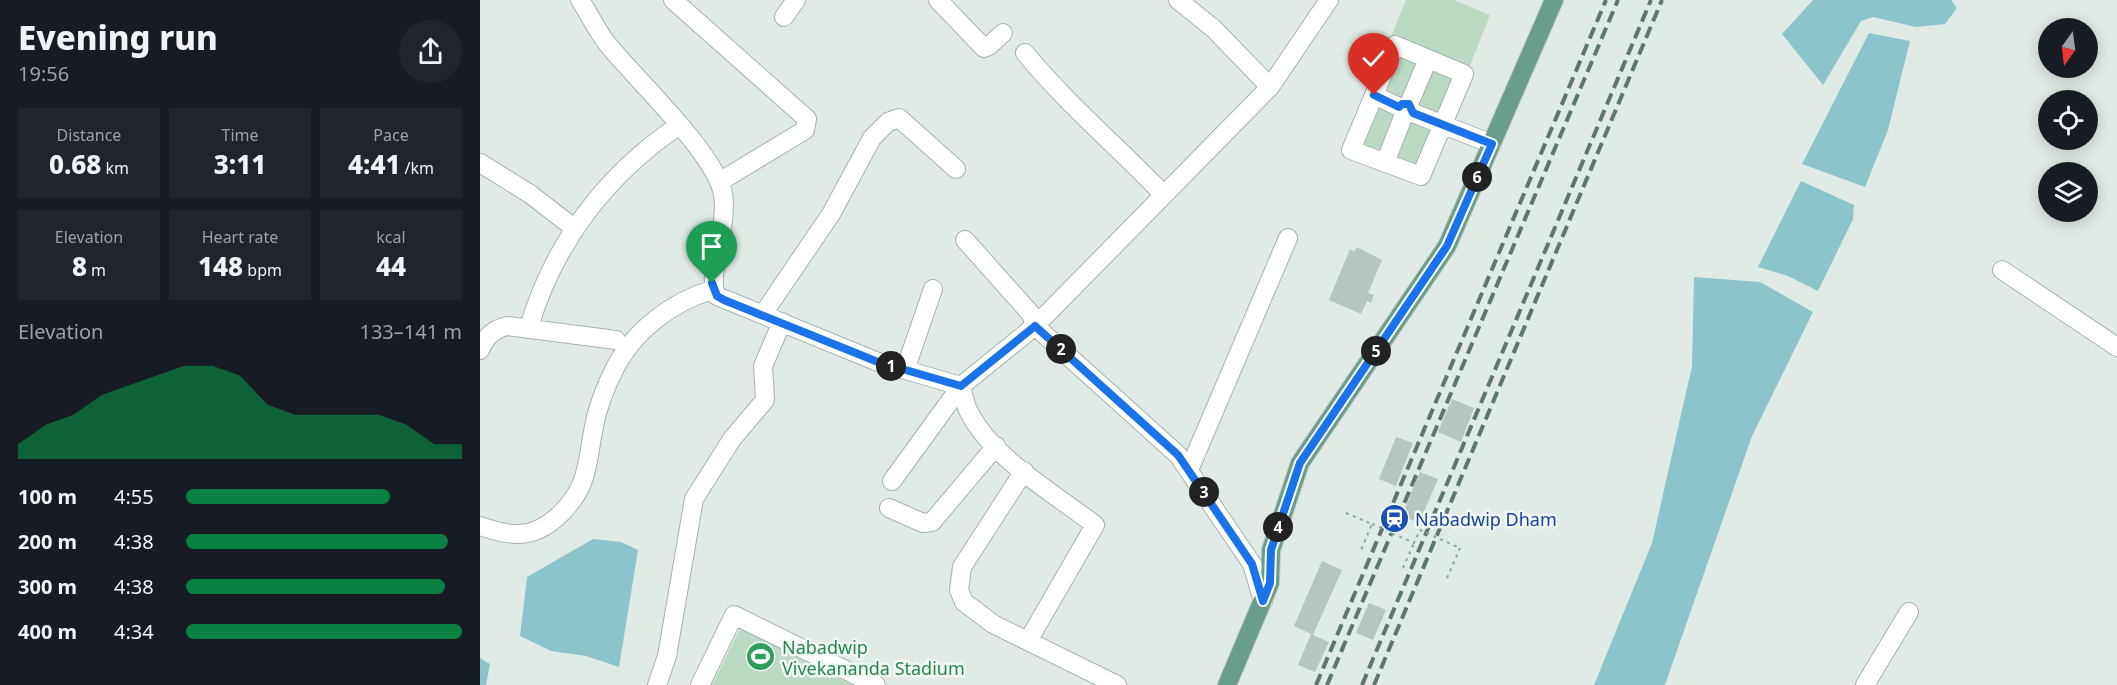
<!DOCTYPE html>
<html lang="en">
<head>
<meta charset="utf-8">
<style>
  :root { --surface:#171b24; --page:#20242c; --text:#f1f3f6; --muted:#9ea1a6; --accent:#0b8043 }
  body { margin:0; font-family:"Noto Sans",sans-serif; background:var(--page); color:var(--text); height:100vh; display:flex; flex-direction:column; font-size:22px; white-space:nowrap }
  * { box-sizing:border-box; margin:0 }
  p { font-size:20px; color:var(--muted) }
  .icon { flex:none; width:33px; height:33px; fill:none; stroke:currentColor; stroke-width:2; stroke-linecap:round; stroke-linejoin:round }
  .map { position:relative; flex:1; overflow:hidden }
  .sheet { display:flex; flex-direction:column; background:var(--surface); width:480px }
  .sheet>* { flex:none }
  .needle { width:39px; rotate:194deg }
  .tools { position:absolute; left:1558px; top:18px; display:grid; gap:12px }
  .tools a { display:grid; place-items:center; width:60px; height:60px; border-radius:50%; background:var(--surface); box-shadow:0 3px 15px #0003; font-size:30px }
  .pin { position:absolute; display:grid; place-items:center; width:51px; height:51px; color:#fff; margin:-62px -26px; border-radius:50% 50% 50% 0; rotate:-45deg; box-shadow:0 0 6px #0007 }
  .pin .icon { rotate:45deg }
  .km { position:absolute; width:30px; height:30px; margin:-15px; border-radius:50%; background:#222; color:#fff; font-size:16px; line-height:30px; text-align:center }
  .round { display:grid; place-items:center; flex:none; width:63px; height:63px; border-radius:32px; background:var(--page) }
  .headline { display:flex; align-items:center; justify-content:space-between; height:102px; padding:0 18px }
  h1 { font-size:33px; font-weight:800; line-height:45px }
  .metrics { display:grid; grid-template-columns:repeat(3,1fr); gap:9px; height:102px; padding:6px 18px }
  .metrics div { display:grid; align-content:center; border-radius:0px; background:var(--page); text-align:center }
  .metrics b { font-size:26px; font-weight:800 }
  .metrics small { font-size:16px; font-weight:400 }
  .metrics p { font-size:16px }
  .chart { height:168px; padding:12px 18px }
  .chart p { display:flex; justify-content:space-between }
  .chart svg { width:100%; height:108px; margin-top:6px; fill:var(--accent); opacity:.7 }
  ul { padding:0 18px; list-style:none; font-size:20px }
  li { display:grid; grid-template-columns:96px 72px 1fr; align-items:center; height:45px }
  li i { height:15px; border-radius:8px; background:var(--accent) }
  main { display:flex; flex:1; min-height:0 }
  .map>svg:first-child { display:block }
</style>
</head>
<body>
<main>
<section class="sheet">
<div class="headline"><div><h1>Evening run</h1><p>19:56</p></div><a class="round"><svg class="icon" aria-label="share" viewBox="0 0 24 24"><path d="M12 15V3M7 8l5-5 5 5M5 13v7h14v-7"/></svg></a></div>
<div class="metrics">
<div><p>Distance</p><b>0.68<small> km</small></b></div>
<div><p>Time</p><b>3:11</b></div>
<div><p>Pace</p><b>4:41<small> /km</small></b></div>
</div>
<div class="metrics">
<div><p>Elevation</p><b>8<small> m</small></b></div>
<div><p>Heart rate</p><b>148<small> bpm</small></b></div>
<div><p>kcal</p><b>44</b></div>
</div>
<div class="chart"><p><span>Elevation</span>133–141 m</p>
<svg viewBox="0 0 160 44" preserveAspectRatio="none"><path d="M0 44V38L10 30L20 26L30 18L40 14L50 10L60 6L70 6L80 10L90 22L100 26L110 26L120 26L130 26L140 30L150 38L160 38V44z"/></svg>
</div>
<ul>
<li><b>100 m</b>4:55<i style="width:74%"></i></li>
<li><b>200 m</b>4:38<i style="width:95%"></i></li>
<li><b>300 m</b>4:38<i style="width:94%"></i></li>
<li><b>400 m</b>4:34<i style="width:100%"></i></li>
</ul>
</section>
<div class="map">
<svg width="1637" height="685" viewBox="0 0 1637 685">
  <rect width="100%" height="100%" fill="#e1ebe6"/>
  <path fill="#bbdac3" d="M926 0H974L1010 15 944 182 864 151Z
    M260 629 373 685H232Z"/>
  <path fill="#8cc4cc" d="M1333 0H1471L1477 8 1465 24 1436 27 1393 17 1381 21 1343 85 1302 34Z
    M1389 33 1430 41 1408 130 1385 187 1322 164Z
    M1321 181 1374 205 1373 219 1338 291 1308 276 1278 267Z
    M1214 277 1280 282 1333 312 1272 436 1185 685H1114L1172 543 1212 366Z
    M113 539 141 542 158 550 139 667 106 656 71 651 40 636 47 577Z
    M0 658 10 664 6 685H0Z"/>
  <path fill="#b7c5bf" d="M877 247 902 260 888 293 894 295 891 303 887 301 881 314 849 300 870 249 874 252Z
    M972 399 994 408 981 442 958 432Z
    M916 437 933 443 916 486 899 479Z
    M940 472 958 479 939 523 922 516Z
    M842 561 862 570 833 635 849 642 835 672 818 665 831 634 814 626Z
    M889 603 906 610 893 640 876 633Z"/>
  <g fill="none" stroke-linecap="round" stroke-linejoin="round">
    <defs>
      <path id="minor" d="M100 0C110 15 118 33 129 46 158 81 231 150 242 190 251 222 225 278 237 296L398 362 481 386 555 326 790 87 849 0
        M193 0 327 119 325 130 239 182
        M458 0 504 48 509 46 523 33
        M698 0 734 29 790 87
        M304 17 316 0
        M915 45 984 74 941 176 871 150Z
        M545 53C587 104 638 147 684 195
        M894 95 919 107
        M929 104 948 59
        M933 113 1012 144
        M0 163 50 194 94 228
        M905 163 923 117
        M485 240 551 314 555 326
        M1522 270 1637 347
        M283 314 351 214 392 138 408 122 419 118 476 169
        M555 326 698 455 772 564 783 601
        M49 327C74 243 126 175 198 126
        M0 350C5 337 14 329 27 326L136 340
        M425 370 453 289
        M481 386C483 394 485 405 489 412 512 458 575 494 615 525L548 641
        M709 470 808 238
        M544 471 482 567 479 590 484 602 513 624 637 685
        M412 481 481 386
        M409 508 443 523 452 522 516 446
        M0 526C29 536 51 540 76 518 115 484 105 453 118 410 122 397 127 384 133 372 152 332 191 302 232 290
        M177 685 187 656 214 499 252 439 285 400 283 366 302 322
        M220 685 254 615 396 685
        M1385 685 1429 612"/>
      <path id="major" d="M747 685 790 583 791 550 820 463 967 246 1074 0"/>
    </defs>
    <use href="#minor" stroke="#a4b2ad" stroke-width="20"/>
    <use href="#major" stroke="#c1c8c6" stroke-width="20"/>
    <path stroke="#84ac9e" stroke-width="2" stroke-dasharray="3 4.5" stroke-linecap="butt" d="M866 513 892 524 881 550
      M923 568 934 543
      M967 578 980 548"/>
    <use href="#minor" stroke="#fff" stroke-width="18"/>
    <use href="#major" stroke="#699d8e" stroke-width="18"/>
    <path stroke="#5d766e" stroke-width="4" stroke-dasharray="12 6" stroke-linecap="butt" d="M836 685 1126 0
      M847 685 1138 0
      M882 685 1171 0
      M894 685 1182 0"/>
    <path stroke="#84ac9e" stroke-width="2" stroke-dasharray="3 4.5" stroke-linecap="butt" d="M892 524 934 543 940 530 980 548"/>
  </g>
  <g fill="none" stroke-linecap="round" stroke-linejoin="round">
    <defs>
      <path id="route" d="M232 283 237 296 244 300 398 362 481 386 555 326 698 455 772 564 783 601 790 583 791 550 820 463 967 246 1012 144 933 113 929 104H922L919 107 894 95"/>
    </defs>
    <use href="#route" stroke="#fff" stroke-width="12"/>
    <use href="#route" stroke="#1a73e8" stroke-width="8"/>
  </g>
  <defs>
    <symbol id="station-disc" viewBox="-11 -11 22 22"><circle r="9.5" fill="#1a4fb4" stroke="#f1f7f4"/><path d="M-3-6H3Q5-6 5-4V2Q5 4 3 4L4.5 6H3L1.5 4h-3L-3 6H-4.5L-3 4Q-5 4-5 2V-4Q-5-6-3-6ZM-3.5-4v3h7v-3ZM-3.5 1v1.5H-2V1ZM2 1v1.5H3.5V1Z" fill="#fff"/></symbol>
    <symbol id="stadium-disc" viewBox="-11 -11 22 22"><circle r="9.5" fill="#2e9e5b" stroke="#f1f7f4"/><path d="M0-5a6.5 5 0 1 0 0 10a6.5 5 0 1 0 0-10ZM-3.5-1.8h7v3.6h-7Z" fill="#fff"/></symbol>
  </defs>
  <g fill-rule="evenodd">
    <use href="#station-disc" x="898" y="502" width="33" height="33"/>
    <use href="#stadium-disc" x="264" y="640" width="33" height="33"/>
  </g>
  <g text-anchor="middle" dominant-baseline="central" stroke-width="5" stroke-linejoin="round" paint-order="stroke">
    <g font-size="18" fill="#164399" stroke="#f1f7f4" text-anchor="start">
      <text x="935" y="519">Nabadwip Dham</text>
    </g>
    <g font-size="18" fill="#27864d" stroke="#f1f7f4" text-anchor="start">
      <text x="302" y="647">Nabadwip<tspan x="302" dy="21">Vivekananda Stadium</tspan></text>
    </g>
  </g>
</svg>
<div class="tools">
<a><svg class="needle" viewBox="-14 -14 28 28"><path d="M0-13l5 13h-10z" fill="#e53935"/><path d="M0 13l5-13h-10z" fill="#9ea1a6"/></svg></a>
<a><svg class="icon" aria-label="locate" viewBox="0 0 24 24"><circle cx="12" cy="12" r="6"/><path d="M12 2v4M12 18v4M2 12h4M18 12h4"/></svg></a>
<a><svg class="icon" aria-label="layers" viewBox="0 0 24 24"><path d="M12 4l9 5-9 5-9-5zM3 14l9 5 9-5"/></svg></a>
</div>
<div class="pin" style="left:232px;top:283px;background:#1e9e55"><svg class="icon" aria-label="arrive" viewBox="0 0 24 24"><path d="M6 21V4h12l-3 4 3 4H6"/></svg></div>
<div class="pin" style="left:894px;top:95px;background:#d93025"><svg class="icon" aria-label="check" viewBox="0 0 24 24"><path d="M5 12l5 5 9-10"/></svg></div>
<b class="km" style="left:411px;top:366px">1</b>
<b class="km" style="left:581px;top:349px">2</b>
<b class="km" style="left:724px;top:492px">3</b>
<b class="km" style="left:798px;top:527px">4</b>
<b class="km" style="left:896px;top:351px">5</b>
<b class="km" style="left:997px;top:177px">6</b>
</div>
</main>
</body>
</html>
